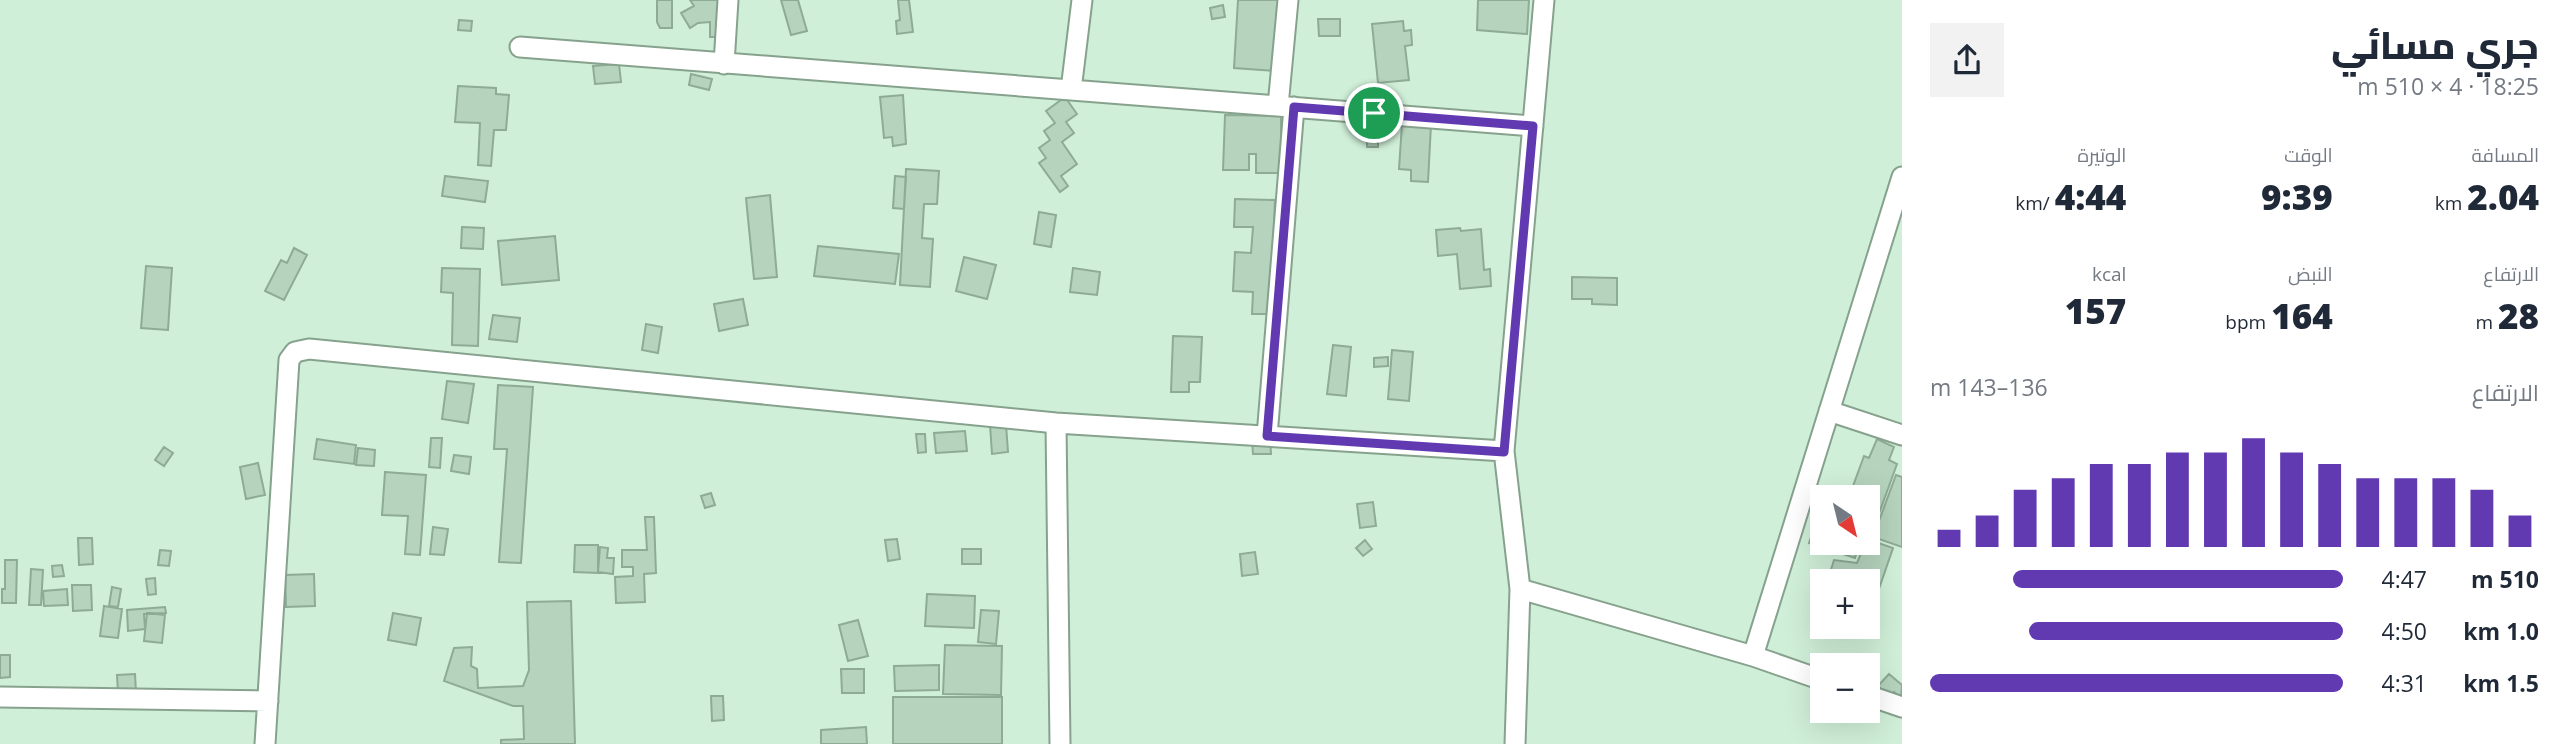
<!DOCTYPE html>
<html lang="ar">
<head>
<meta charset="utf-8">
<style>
  :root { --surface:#fff; --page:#f2f2f3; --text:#1f2937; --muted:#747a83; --accent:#613ab2 }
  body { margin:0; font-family:"Open Sans",Cairo,sans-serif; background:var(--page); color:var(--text); direction:rtl; height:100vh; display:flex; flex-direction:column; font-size:26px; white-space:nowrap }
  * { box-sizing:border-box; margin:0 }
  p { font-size:23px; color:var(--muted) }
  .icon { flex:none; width:38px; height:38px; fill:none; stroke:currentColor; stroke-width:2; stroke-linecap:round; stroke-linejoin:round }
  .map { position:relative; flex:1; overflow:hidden; direction:ltr }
  .sheet { display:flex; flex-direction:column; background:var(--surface); width:665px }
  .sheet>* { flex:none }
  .needle { width:46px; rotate:145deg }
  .tools { position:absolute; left:1810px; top:485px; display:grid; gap:14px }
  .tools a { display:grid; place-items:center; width:70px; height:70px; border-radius:0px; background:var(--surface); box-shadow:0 7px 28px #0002; font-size:35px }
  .pin { position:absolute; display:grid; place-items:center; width:60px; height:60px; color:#fff; margin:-30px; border:4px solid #fff; border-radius:50%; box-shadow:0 2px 7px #0007 }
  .round { display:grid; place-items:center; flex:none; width:74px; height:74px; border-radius:0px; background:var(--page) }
  .overview { display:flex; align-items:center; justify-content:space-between; height:119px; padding:0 28px }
  h1 { font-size:38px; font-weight:800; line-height:52px }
  .figures { display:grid; grid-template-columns:repeat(3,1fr); gap:10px; height:119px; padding:7px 28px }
  .figures div { display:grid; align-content:center }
  .figures b { font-size:35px; font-weight:800 }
  .figures small { font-size:19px; font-weight:400 }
  .figures p { font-size:19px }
  .chart { height:196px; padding:14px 28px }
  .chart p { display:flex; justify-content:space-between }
  .chart svg { width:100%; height:126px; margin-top:7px; stroke:var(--accent); stroke-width:6 }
  ul { padding:0 28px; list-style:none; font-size:23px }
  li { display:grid; grid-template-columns:112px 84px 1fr; align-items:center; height:52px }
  li i { height:18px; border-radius:9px; background:var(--accent) }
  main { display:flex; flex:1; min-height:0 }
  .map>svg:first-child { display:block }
</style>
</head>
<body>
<main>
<section class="sheet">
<div class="overview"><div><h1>جري مسائي</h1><p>18:25 · 4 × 510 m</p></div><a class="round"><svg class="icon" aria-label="share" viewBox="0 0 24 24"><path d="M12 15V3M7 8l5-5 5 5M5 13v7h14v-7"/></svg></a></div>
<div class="figures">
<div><p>المسافة</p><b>2.04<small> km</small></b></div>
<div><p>الوقت</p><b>9:39</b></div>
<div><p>الوتيرة</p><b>4:44<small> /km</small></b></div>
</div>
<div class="figures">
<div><p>الارتفاع</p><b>28<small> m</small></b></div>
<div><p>النبض</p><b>164<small> bpm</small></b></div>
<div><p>kcal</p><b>157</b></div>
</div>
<div class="chart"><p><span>الارتفاع</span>136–143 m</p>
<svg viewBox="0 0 160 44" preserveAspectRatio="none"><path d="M5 44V38M15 44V33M25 44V24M35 44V20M45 44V15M55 44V15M65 44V11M75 44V11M85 44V6M95 44V11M105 44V15M115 44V20M125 44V20M135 44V20M145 44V24M155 44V33"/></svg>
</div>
<ul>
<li><b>510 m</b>4:47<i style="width:80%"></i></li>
<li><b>1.0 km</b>4:50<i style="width:76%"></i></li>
<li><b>1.5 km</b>4:31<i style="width:100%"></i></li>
</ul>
</section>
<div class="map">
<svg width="1902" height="744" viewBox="0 0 1902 744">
  <rect width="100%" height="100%" fill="#d0efd8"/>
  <path fill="#b5d3bd" stroke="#8eab96" stroke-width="2" d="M657 0H672V28H660L657 22Z
    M690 0H724V37H710V22L698 23 690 28 681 13 694 6Z
    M781 0H798L807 31 791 35Z
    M898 0H909L913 32 897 34 896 21 900 20Z
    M1238 0H1279L1274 71 1234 68Z
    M1478 0H1529L1527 34 1477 30Z
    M1223 5 1225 17 1212 19 1210 8Z
    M1318 19H1340V36H1319Z
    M459 20 472 21 471 31 458 30Z
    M1403 21 1404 31 1411 30 1412 45 1405 46 1409 80 1378 83 1372 24Z
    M619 64 621 82 595 84 593 66Z
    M691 74 712 79 709 90 689 85Z
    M458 86 496 88V94L509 95 506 130H494L491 166 478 165 480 123 455 122Z
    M903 95 906 144 893 146 892 137 884 138 880 97Z
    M1065 97 1077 114 1066 122 1074 133 1062 142 1077 164 1061 176 1068 186 1060 192 1039 163 1046 158 1039 148 1050 140 1044 131 1055 123 1046 111Z
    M1225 115 1281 116V173H1256V154H1249V170H1223Z
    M1367 124H1378V147H1367Z
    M1402 124 1431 125 1428 182 1411 181V170L1399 169Z
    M906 169 939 171 937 204H924L922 238 933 239 930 287 900 285Z
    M445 176 488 181 485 202 442 196Z
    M895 176 906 177 904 209 893 208Z
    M770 195 777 277 754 279 746 198Z
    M1235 199 1275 200 1270 314H1252L1253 292 1233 291 1235 252 1251 253 1253 227H1234Z
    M1039 212 1056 215 1051 247 1034 244Z
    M462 227 484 228 483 249 461 248Z
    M1460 228 1461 231 1481 229 1484 270 1490 269 1491 286 1460 289 1457 254 1438 256 1436 230Z
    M555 236 559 280 502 285 498 241Z
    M818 246 899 254 895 284 814 276Z
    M294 248 307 255 284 300 265 291 281 260 287 263Z
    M964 257 996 265 987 299 956 291Z
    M146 266 172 268 168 330 141 328Z
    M442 268 480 269 478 346 452 345 453 293 441 292Z
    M1073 268 1100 272 1097 295 1070 292Z
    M1572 277 1617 278V305L1592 304V299H1572Z
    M743 299 748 325 719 331 714 304Z
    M493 315 520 318 517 342 489 339Z
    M646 324 662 327 658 353 642 350Z
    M1173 336 1202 337 1200 382H1189V392H1171Z
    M1333 345 1351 347 1346 396 1327 394Z
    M1392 350 1413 352 1409 401 1388 399Z
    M1388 357V366L1374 367V358Z
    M447 381 474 384 468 423 442 419Z
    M498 385 533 387 521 563 499 562 507 449H494Z
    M1006 424 1008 452 992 454 990 425Z
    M965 431 967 451 936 453 934 433Z
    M916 434H925L926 452 918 453Z
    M431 438H442L440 468 429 467Z
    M1270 438 1271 454H1253L1252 439Z
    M317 439 356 445 354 464 314 459Z
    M1877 439 1894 447 1889 460 1897 464 1877 519 1867 515V497H1849L1864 456 1869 458Z
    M164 447 173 453 164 466 155 460Z
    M358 448 375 450 374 466 356 465Z
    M454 455 471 457 469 474 451 471Z
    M258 463 265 495 246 499 240 467Z
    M385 472 426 475 420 555 405 554 408 516 382 515Z
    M1896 475 1902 477V547L1873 537Z
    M711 493 715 505 705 508 701 496Z
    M1373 502 1376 526 1360 528 1357 504Z
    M1820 509 1822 542H1860L1855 558 1809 543Z
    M645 517H654L656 573 644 574 645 602 616 603 615 577 633 576V567H622V550H647Z
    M433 527 448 529 444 555 430 554Z
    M78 538H92L93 564 79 565Z
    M897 539 900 559 888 561 885 540Z
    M1867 539 1893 548 1872 609 1867 608V581L1828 579 1834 560 1857 563Z
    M1365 540 1372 549 1363 556 1356 548Z
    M575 545H598V573L574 572Z
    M600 547 608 548 607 558H614L613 574 598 572Z
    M962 549H981V564H962Z
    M160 550 171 551 169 566 158 565Z
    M1255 552 1258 574 1242 576 1240 554Z
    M5 560H17L16 603H2V589H5Z
    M62 565 64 576 53 577 52 566Z
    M31 569 43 570 41 605H29Z
    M314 574 315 606 286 607 285 575Z
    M155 578 156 594 148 595 146 579Z
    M72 585H91L92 610 73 611Z
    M112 587 121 589 118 607 109 606Z
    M67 589 68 605 44 606 43 591Z
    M927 594 975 596 974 628 925 626Z
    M927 594 975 596 974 628 925 626Z
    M571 601 575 744H501V740L524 739 523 706H513L444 681 454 648 472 647 471 666 477 669 478 688 523 686 529 670 527 602Z
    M104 606 122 609 118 638 100 636Z
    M165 607 166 613 144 614 145 629 128 631 127 610Z
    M981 610 999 611 996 644 978 642Z
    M147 613 165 615 162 643 144 641Z
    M393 613 421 618 416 645 388 640Z
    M858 620 868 656 848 661 839 625Z
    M945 645 1002 646 1001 695 943 694Z
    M945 645 1002 646 1001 695 943 694Z
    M0 655H10V677L0 678Z
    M939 665V690L895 691 894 666Z
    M841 669H864V693H842Z
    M135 674 136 692 118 693 117 675Z
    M1889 674 1902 685 1901 698 1894 692 1890 697 1878 686Z
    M711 696H723L724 720 712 721Z
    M893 697H1002V744H893Z
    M893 697H1002V744H893Z
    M866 727 867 744H821V730Z"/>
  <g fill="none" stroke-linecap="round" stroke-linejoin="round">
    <defs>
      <path id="minor" d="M520 47 1533 126
        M724 64 728 0
        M1071 90 1082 0
        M1278 106 1288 0
        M1829 411 1902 435
        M1056 423 1060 744
        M1267 436 1294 107
        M1520 589 1753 656 1822 680
        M1753 656 1902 177
        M1867 695 1902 707
        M0 697 268 701
        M265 744 289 360 295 352 309 349 1056 423 1504 451
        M1515 744 1520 589 1504 451 1544 0"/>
    </defs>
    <use href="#minor" stroke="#86a28d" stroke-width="23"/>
    <use href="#minor" stroke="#fff" stroke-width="19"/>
  </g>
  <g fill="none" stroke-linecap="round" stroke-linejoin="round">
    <defs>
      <path id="route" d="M1294 107 1533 126 1504 452 1267 436Z"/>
    </defs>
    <use href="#route" stroke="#fff" stroke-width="14"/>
    <use href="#route" stroke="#613ab2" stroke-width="9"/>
  </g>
</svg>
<div class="tools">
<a><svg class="needle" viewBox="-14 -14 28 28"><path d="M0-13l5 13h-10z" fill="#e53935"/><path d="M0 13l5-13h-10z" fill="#747a83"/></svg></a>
<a>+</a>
<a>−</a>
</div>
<div class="pin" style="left:1374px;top:113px;background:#1e9e55"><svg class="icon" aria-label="arrive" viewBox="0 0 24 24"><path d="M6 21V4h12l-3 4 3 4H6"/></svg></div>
</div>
</main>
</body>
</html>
